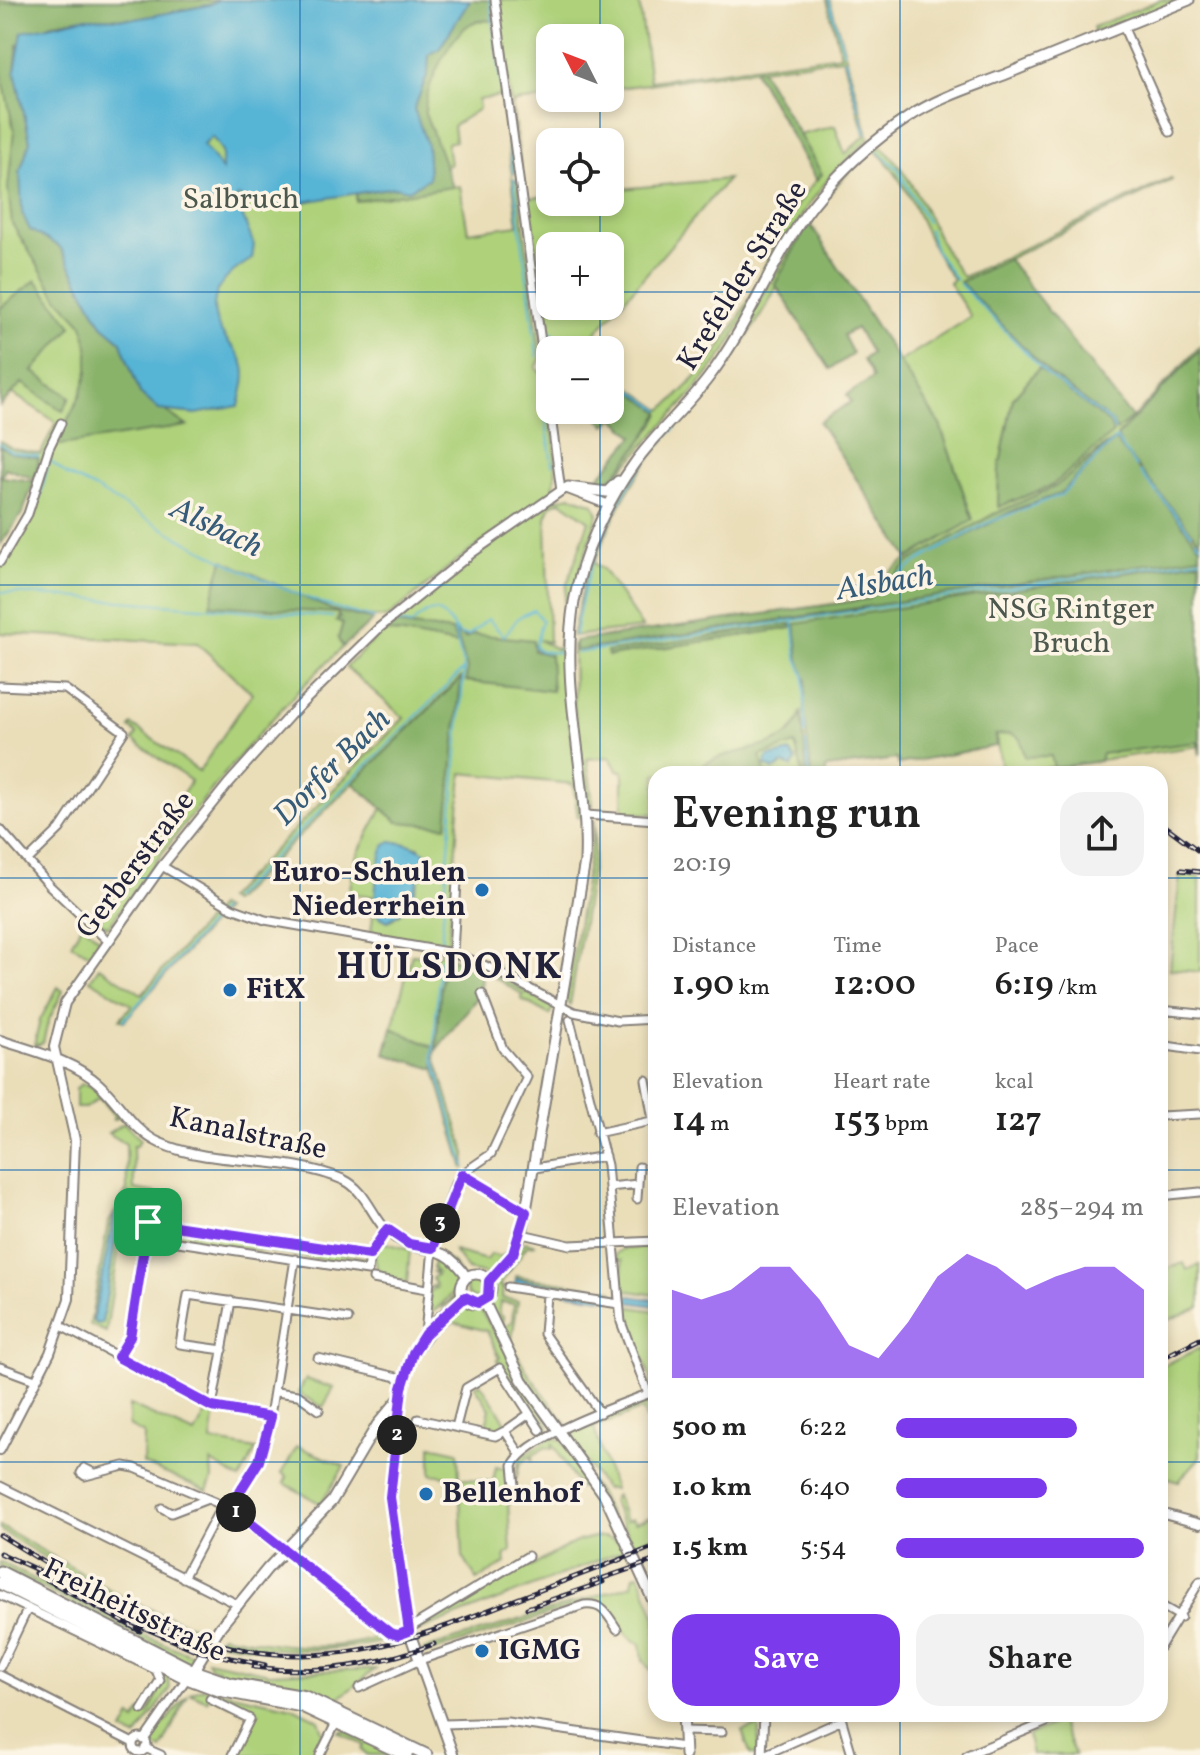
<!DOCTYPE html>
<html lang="en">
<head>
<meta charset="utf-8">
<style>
  :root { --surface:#fff; --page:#f2f2f2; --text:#222; --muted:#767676; --accent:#7c3aed }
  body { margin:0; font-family:Vollkorn,serif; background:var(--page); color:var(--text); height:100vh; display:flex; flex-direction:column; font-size:30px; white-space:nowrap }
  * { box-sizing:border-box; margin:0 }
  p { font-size:26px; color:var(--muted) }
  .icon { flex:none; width:44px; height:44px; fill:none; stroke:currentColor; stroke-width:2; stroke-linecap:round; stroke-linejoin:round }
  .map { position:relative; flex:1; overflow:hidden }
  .panel { position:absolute; left:648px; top:766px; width:520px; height:956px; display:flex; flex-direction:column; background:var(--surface); border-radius:24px; box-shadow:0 4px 12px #0003 }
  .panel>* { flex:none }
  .needle { width:52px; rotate:312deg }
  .tools { position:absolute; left:536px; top:24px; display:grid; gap:16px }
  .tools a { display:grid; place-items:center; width:88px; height:88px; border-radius:16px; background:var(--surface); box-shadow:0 4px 12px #0003; font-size:40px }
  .pin { position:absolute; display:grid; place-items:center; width:68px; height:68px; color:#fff; margin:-34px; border-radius:16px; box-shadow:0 4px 12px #0006 }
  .km { position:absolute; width:40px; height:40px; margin:-20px; border-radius:50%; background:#222; color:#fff; font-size:22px; line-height:40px; text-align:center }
  .round { display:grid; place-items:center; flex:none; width:84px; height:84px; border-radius:24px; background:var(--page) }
  .overview { display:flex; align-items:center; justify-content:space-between; height:136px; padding:0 24px }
  h1 { font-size:44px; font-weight:600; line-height:60px }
  .stats { display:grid; grid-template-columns:repeat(3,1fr); gap:12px; height:136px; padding:8px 24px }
  .stats div { display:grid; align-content:center }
  .stats b { font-size:34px; font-weight:600 }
  .stats small { font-size:22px; font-weight:400 }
  .stats p { font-size:22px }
  .chart { height:224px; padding:16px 24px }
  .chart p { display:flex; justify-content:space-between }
  .chart svg { width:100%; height:144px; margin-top:8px; fill:var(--accent); opacity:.7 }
  .button { display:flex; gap:16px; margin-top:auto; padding:16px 24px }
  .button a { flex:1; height:92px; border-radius:24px; background:var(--accent); color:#fff; font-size:32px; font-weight:600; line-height:92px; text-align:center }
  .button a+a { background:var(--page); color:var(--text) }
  ul { padding:0 24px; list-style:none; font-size:26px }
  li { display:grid; grid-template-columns:128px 96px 1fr; align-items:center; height:60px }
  li i { height:20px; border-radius:10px; background:var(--accent) }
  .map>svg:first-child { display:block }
</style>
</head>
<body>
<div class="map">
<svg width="1200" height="1755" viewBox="0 0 1200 1755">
  <rect width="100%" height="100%" fill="#fcf5e5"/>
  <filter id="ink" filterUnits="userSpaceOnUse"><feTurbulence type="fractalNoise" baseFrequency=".0125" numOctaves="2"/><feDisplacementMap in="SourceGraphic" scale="16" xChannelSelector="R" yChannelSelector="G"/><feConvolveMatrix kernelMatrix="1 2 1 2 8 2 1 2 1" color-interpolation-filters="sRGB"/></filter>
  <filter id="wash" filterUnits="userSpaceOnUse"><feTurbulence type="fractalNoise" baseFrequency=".006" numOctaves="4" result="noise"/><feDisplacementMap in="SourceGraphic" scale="32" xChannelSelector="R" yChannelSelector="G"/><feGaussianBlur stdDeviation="1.8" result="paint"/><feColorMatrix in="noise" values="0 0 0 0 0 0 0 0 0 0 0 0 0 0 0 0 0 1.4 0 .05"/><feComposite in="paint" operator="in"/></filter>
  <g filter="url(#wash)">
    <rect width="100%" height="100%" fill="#eadeb9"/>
    <path fill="#aed17a" stroke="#687a5a" stroke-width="2" fill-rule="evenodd" d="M0 0H489L516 172 512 175 501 96 478 100 479 109 453 126 455 141 447 143 450 165 444 166 437 147 450 187 460 186 468 232 518 225 512 178 518 181 541 358 536 368 543 375C548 409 563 459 552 492L455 562 387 618 338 614 337 621 343 622 338 639 343 647C253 731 180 827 108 927L91 915 145 848 191 781 133 740 137 734 130 728 132 725 199 771 252 693 197 643 0 633V566L37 501 47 462 35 479 39 458 11 453 0 446V441L13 449 41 454 56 422 12 393 22 383 63 410 70 397 32 371 72 326 51 303 0 334Z
      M497 0H639L650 81 841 55 827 0H830L869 139 832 174 805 210 725 352 692 394 606 487 563 480C577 478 588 485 600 484 613 483 655 426 660 413L610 376V373L662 410C698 380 726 344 748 301 771 256 785 211 821 175L799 135 835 126 845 154 865 136 843 58 610 89V38H550V98L515 102 512 106 525 198 550 196V202H610V190L728 179 581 350H573L542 328ZM550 246H610V306H550Z
      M1160 0H1181L1094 32 1093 27Z
      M873 145 878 148 881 146C924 186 929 234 963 277L1171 178 1172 180 960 282 1114 423 1117 430 1138 413 1200 346V746L1003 774 995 732 809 760 811 774H807L801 715C791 759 721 744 695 772L656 774V814L623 813V771L617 770 610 757 587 759 593 806 588 802 574 706 573 643 575 650 866 608 868 598 874 593 867 594C897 561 935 543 973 520L940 425 899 362 971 317 949 283 953 279C920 237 917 189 875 150 863 156 853 168 843 178 798 226 787 277 753 328 720 378 678 418 644 466 623 496 607 529 594 563L603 569 643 628 572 636 589 561 625 486 653 446 723 366 813 209ZM1039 368 1047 376 1053 485 998 507 999 469 1013 398ZM1106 444 1060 494 1016 509 927 552 994 514 1056 487ZM792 624 791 628 608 656Z
      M571 496 594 504 598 514C588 547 574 581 568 615 558 681 575 751 582 817H578L573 784 462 773 448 947 499 965 553 999 480 960 438 949V944L371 932 374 908 376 914 388 921C415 909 424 875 419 847L391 841 381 858 376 897 349 893 356 857 382 808 398 822 456 728 460 678 232 902 226 899 404 718 346 667C410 603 481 551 555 499ZM561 501 589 521 567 584 558 650 539 640 549 642 546 517 551 505ZM394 624 451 631 457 644 387 631ZM457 632 461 637C476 637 522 635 532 644 543 654 547 675 552 690L467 681V668Z
      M795 744 803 774H701H765L759 756Z
      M595 820 594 854 570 1005 566 1001Z
      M1180 875 1200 877V972L1170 969Z
      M218 907 224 910 124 1021 120 1019 132 1005 90 980 99 967 142 994Z
      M82 924 100 939 90 954 71 944Z
      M438 953 486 968 552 1008 550 1015 521 999 523 995 485 971 443 958 435 1057 466 1154 464 1169 431 1057 432 1047 392 1028 412 954 437 956Z
      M58 987 63 991 48 1022 43 1043 34 1046 40 1020Z
      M82 1084 91 1086 120 1117 112 1120 115 1117 99 1098 86 1108H76V1088Z
      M124 1123 140 1139 137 1146H133L134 1189 162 1194 158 1221 145 1219 140 1250 119 1247 106 1332 90 1325 108 1224 127 1190 126 1144 108 1133ZM132 1197 119 1217 102 1323 97 1324 93 1320 114 1217Z
      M157 1226 368 1258 366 1266 155 1236Z
      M383 1242 410 1250 407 1283 380 1279 374 1255Z
      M525 1242 536 1245 527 1246 499 1286 503 1287 502 1298 518 1301 511 1344 528 1373 566 1424C541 1418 512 1353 499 1331L512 1321 514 1304 501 1302 499 1315 503 1316 502 1323 497 1326 489 1304 494 1284Z
      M656 1247V1295L623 1290 622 1260H617L616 1254 623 1249Z
      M454 1251 487 1260 491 1254 500 1257 510 1252 489 1275 468 1270Z
      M435 1252 454 1264 462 1281 457 1298 441 1309 455 1296 453 1293 427 1318 430 1291 436 1288 431 1287 436 1285 432 1278 437 1275 433 1272H437L433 1268Z
      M1184 1263 1187 1270 1200 1265V1307L1166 1321 1164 1314 1160 1315V1264L1163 1270Z
      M516 1276 612 1290V1293L516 1279Z
      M466 1288a11 11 0 1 1 22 0a11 11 0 1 1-22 0Z
      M466 1303 481 1310 549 1424V1433L522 1451 508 1435 510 1430 522 1447 544 1432 497 1360 500 1358 487 1331 453 1322 436 1333 434 1328Z
      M624 1306 656 1311 654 1385 649 1384 651 1379 636 1340 632 1341Z
      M1200 1348V1457L1178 1482 1160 1475V1367Z
      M306 1379 334 1388 323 1407 298 1393Z
      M480 1383 508 1425 494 1434 484 1432 490 1409 475 1386Z
      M645 1402 656 1429V1442L642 1409 594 1428 614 1489H605L570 1439 576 1429Z
      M129 1405 195 1434 208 1409 215 1412 211 1441 256 1449 240 1479 211 1462 212 1479 207 1491 143 1464 144 1434 129 1426Z
      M552 1437 561 1440 598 1492 627 1549 416 1632 415 1629 527 1563 531 1567C559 1552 589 1526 619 1542L586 1484 579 1488 553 1444 552 1449 546 1447 532 1456 533 1461 529 1456 520 1464 516 1480 519 1458Z
      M297 1446 344 1466 321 1504 284 1483 287 1477 282 1473Z
      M431 1446 458 1452 459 1478 493 1482 496 1467 506 1469 514 1452 511 1478 507 1485 511 1551 505 1555 506 1563 477 1580 463 1557 459 1478 431 1474Z
      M616 1495 626 1521 632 1519 635 1523 656 1515V1535L633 1546 612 1501Z
      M0 1526 128 1600 209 1633 206 1637C133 1611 66 1571 0 1530Z
      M0 1562 150 1638 197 1657 189 1663 0 1567Z
      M639 1574 656 1618V1678L643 1660 641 1644C619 1637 617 1607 595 1600L424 1654 423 1651 428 1648 632 1585 634 1575Z
      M0 1585 168 1674 170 1689 138 1735 136 1737 123 1731 131 1716 135 1721 141 1711 148 1714 158 1695 155 1693 162 1688 159 1686 162 1677 160 1671 25 1605 27 1600 19 1596 13 1599 15 1595 7 1591 2 1593Z
      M221 1635C274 1645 332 1655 384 1635L390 1640C331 1654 277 1652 218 1641Z
      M207 1660 269 1673 375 1669 337 1700 325 1698 323 1701 291 1689 216 1675 218 1669 210 1667Z
      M203 1688 293 1707 319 1720 323 1732 313 1755H237L255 1712 247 1708 242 1711 244 1707 233 1701 230 1705 210 1695 207 1701 190 1693Z
      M188 1695 161 1749 151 1745 153 1736Z
      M1060 1721 1075 1755H1032L1028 1735Z
      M759 1725 758 1755H751L742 1731Z
      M345 1730 397 1755H367L362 1750 364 1745 339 1732Z"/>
    <path fill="#8ab36a" stroke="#566a52" stroke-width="2" d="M26 0H218L209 5 136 19 84 18 53 23 18 44 15 71 30 141 20 172 31 230 60 247 102 325 120 340 140 393 187 426 54 446 80 396 88 371V347L83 325 58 298 12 224 8 188 14 130 0 66V4Z
      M470 0H492L495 21C486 20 477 20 470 24 449 37 424 89 425 113L453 187 356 201V193L394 187 409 190 429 178 427 145 414 109 427 73 429 55 439 49Z
      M761 69 822 174 816 180 754 70Z
      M809 222 940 425 973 520 908 558 819 422 851 402 847 395 873 378 863 360 871 353 856 328 843 335 853 354 830 369 775 284Z
      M1008 259 1132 418 1116 431 1113 423 1049 373 960 282Z
      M36 280 72 326 33 371 70 397 63 411 22 383 0 406V308Z
      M541 327 573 350H550V395Z
      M1200 350V542L1122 448 1117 436Z
      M1039 368 1110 424 1113 433 1053 485 998 507 999 469 1013 398Z
      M610 376 660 412C655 424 616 478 605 483 599 485 593 483 587 481L591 477 597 479 634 436 614 418 606 425 594 415H568L566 410H610Z
      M1114 439 1060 494 1016 509 934 552 1016 510 1061 495 1115 440 1200 547V556L575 651V641L868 599 910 561 994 514 1055 487Z
      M0 446 12 453 39 458 35 479 5 468 2 477 34 481 23 512 0 545Z
      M223 560 332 610 373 620 343 647 338 639 343 623 336 621 340 618 337 613 210 605Z
      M1200 561V755L1198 742 1102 754 1100 761 1054 768 1051 756 1025 757 1020 739 1012 734 995 735 996 746 898 764 897 759 826 768V774H811L804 710 806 680 799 660 795 624Z
      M394 624 452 631 457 644 386 631Z
      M791 624 792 628 608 656 607 652Z
      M456 632 465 638 474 634 533 640 534 651 550 655 552 691 466 681 467 668Z
      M461 678 447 826 398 822 353 783Z
      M801 711 807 774H803L795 744 760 756 766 774H667L695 772C722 742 793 759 801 711Z
      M443 957 483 970 480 994 436 1050Z
      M392 1028 433 1047 435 1069 385 1054Z"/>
    <path fill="#57b4d5" stroke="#3c6b88" stroke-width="2" fill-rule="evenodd" d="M218 0H470L439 49 429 55 428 73 414 109 427 145 429 178 409 190 394 187 262 209 238 196 236 199 254 245 252 259C223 276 202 298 222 333 228 343 239 352 243 363 248 377 242 392 239 406L196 414 159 410 140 393 120 340 102 325 60 247 30 230 22 213 20 172 30 141 15 71 22 32 84 18 136 19 209 5ZM212 137 222 151V170L203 145Z
      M791 752 796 761 792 767 784 764 773 770 765 765 768 757Z
      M391 841 412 845 425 852 423 868 408 907 388 921 378 916C371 902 379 858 385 844Z
      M129 1194 133 1196 119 1217 102 1323 97 1324 93 1321 114 1217Z
      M516 1279 656 1300V1306L515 1285Z"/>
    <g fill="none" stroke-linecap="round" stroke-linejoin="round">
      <path stroke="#57b4d5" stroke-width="2" d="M490 0 513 173
        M829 0 844 53
        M845 59 859 109
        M861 116 866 134
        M878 151 898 169 927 222
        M514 179 537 356
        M929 230 935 250 956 280
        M960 284 1049 376 1112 423 1114 430
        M542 326 576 350
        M610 375 660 410
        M541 383 552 465
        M0 444 12 452 38 456
        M49 460 67 475 94 488C173 536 284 599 374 618
        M1140 472 1191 533
        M27 522 40 498 49 461
        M1196 540 1200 544
        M882 589 918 561 985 524 1061 495 1116 438 1136 467
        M0 592 333 617
        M793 621 797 658 804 675 805 734
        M397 622 411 625C440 596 444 619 461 635H469L488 619 504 636 519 617 534 610 542 620 535 647 540 651 560 653
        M575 635C587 559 620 481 676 427
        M577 653 1200 559
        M806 743 809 774
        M232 898 464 669
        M441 943 464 669 454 629
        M440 959 433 1056 465 1166
        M124 1020 221 910"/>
    </g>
  </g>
  <g filter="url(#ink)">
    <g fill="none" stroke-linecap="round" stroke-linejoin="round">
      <defs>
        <path id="minor" d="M495 0 561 491
          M1123 26 1170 132
          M0 562 28 514 49 448 61 423
          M0 686 65 689 124 732 60 829 28 860
          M586 815 656 820
          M0 829 50 886 108 941
          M162 866 232 908 265 920 453 953 484 965 574 1012 618 1021 656 1019
          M453 953 457 881
          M1160 1010 1200 1014
          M570 1020 607 1165 621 1322 648 1394
          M1160 1023 1161 1010
          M1160 1045 1200 1051
          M646 1080 653 1120
          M1160 1116 1200 1114
          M597 1133 656 1120
          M535 1168 605 1156
          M462 1174 526 1212
          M609 1187 638 1184 639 1167
          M1160 1196 1200 1192
          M637 1199 638 1184
          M522 1234 570 1245 656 1241
          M145 1237 368 1271 370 1255 387 1229
          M295 1259 267 1435 259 1461 230 1507 390 1633 398 1635 528 1556
          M373 1279 427 1289
          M508 1287 619 1304
          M547 1295 544 1334 600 1413
          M61 1326 212 1407 271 1417
          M425 1334 433 1248 455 1184 462 1174 491 1154 527 1077 503 1049 482 994
          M223 1350 180 1344 188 1295 348 1319
          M118 1357 130 1337 148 1222 370 1255
          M318 1358 405 1379
          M0 1367 35 1380
          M276 1392 298 1395 319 1410
          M212 1407 231 1301
          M418 1419 495 1436 505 1431 520 1454
          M456 1427 466 1388 500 1368 540 1430
          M505 1431 529 1414
          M94 1473 84 1468 81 1473 85 1476 124 1466 135 1468 222 1505 183 1578
          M0 1486 239 1605
          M515 1486 513 1465C527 1436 624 1403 656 1391
          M162 1508 171 1513 205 1500
          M0 1595 156 1670 160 1680 142 1710
          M1160 1605 1181 1617
          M1160 1647 1200 1581
          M0 1667 28 1608
          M0 1675 133 1743
          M359 1688 420 1660 584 1605C603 1603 607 1614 617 1629
          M210 1699 250 1719 232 1755
          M840 1714 852 1755
          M444 1724 507 1722 684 1747
          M684 1731 722 1732
          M133 1745a7 7 0 1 1 14 0a7 7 0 1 1-14 0Z
          M144 1740 187 1678
          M145 1748 161 1755
          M320 1755 337 1721
          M762 1755 764 1714
          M764 1755 840 1721
          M967 1755 1066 1714"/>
        <path id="tertiary" d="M0 1040C33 1051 73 1060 99 1084 120 1103 133 1131 160 1143 213 1167 285 1154 344 1180 369 1192 373 1224 396 1238 427 1258 440 1238 467 1277
          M0 1450 50 1353 69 1299 75 1140 54 1047 65 1003 162 866 228 784 290 715 379 628 473 552 565 488 609 505
          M1160 1513 1200 1524"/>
        <path id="secondary" d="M568 487 607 492 618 481
          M461 1289a15 15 0 1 1 30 0a15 15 0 1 1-30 0Z
          M489 1281 506 1265 522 1234 585 861C589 774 559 689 574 602 582 555 606 503 634 464 656 433 686 408 709 377 750 324 771 259 812 206 840 171 872 141 909 117 939 97 976 86 1009 73 1069 48 1129 24 1189 0
          M484 1301 522 1380 605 1496 656 1607
          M190 1676 220 1627 267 1569 332 1501 377 1425 399 1399
          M683 1714 685 1755
          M453 1755 409 1631 390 1497 402 1388 413 1353 439 1318 465 1297"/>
        <path id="primary" d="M0 1572 193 1671 231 1684 305 1697 426 1755
          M0 1583 187 1678 219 1690 302 1706 406 1755"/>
      </defs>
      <use href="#minor" stroke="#86807a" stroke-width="11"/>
      <use href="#tertiary" stroke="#86807a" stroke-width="12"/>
      <use href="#secondary" stroke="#86807a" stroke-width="13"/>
      <use href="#primary" stroke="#86807a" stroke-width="15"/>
      <use href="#minor" stroke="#fff" stroke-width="7"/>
      <use href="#tertiary" stroke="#fff" stroke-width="8"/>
      <use href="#secondary" stroke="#fff" stroke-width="9"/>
      <use href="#primary" stroke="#fff" stroke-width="11"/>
      <defs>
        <path id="rail" d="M1160 822 1200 852
          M1181 870 1200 872
          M1160 1359 1200 1339
          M0 1535C64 1575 131 1618 204 1640 318 1675 404 1644 509 1602 558 1583 607 1565 656 1546
          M0 1553 46 1574
          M35 1573 140 1631
          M592 1582 656 1560
          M527 1608 603 1582
          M133 1623 198 1651 265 1665
          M254 1667C316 1675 375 1666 434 1644"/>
      </defs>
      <use href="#rail" stroke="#22223b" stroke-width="5"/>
      <use href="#rail" stroke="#fcf5e5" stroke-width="2" stroke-dasharray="6" stroke-linecap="butt"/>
    </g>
  </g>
  <g fill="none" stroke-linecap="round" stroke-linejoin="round" filter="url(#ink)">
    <defs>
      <path id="route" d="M462 1174 526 1212 513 1254 489 1281 488 1297 478 1303 465 1297 425 1334 413 1353 402 1388 390 1497 409 1631 398 1635 390 1633 230 1507 259 1461 271 1417 212 1407 118 1357 130 1337 148 1222 370 1255 387 1229 409 1244 433 1248Z"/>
    </defs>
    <use href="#route" stroke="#fff" stroke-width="16"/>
    <use href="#route" stroke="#7c3aed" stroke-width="10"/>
  </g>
  <path fill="none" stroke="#1f6fb2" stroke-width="2" stroke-opacity="0.55" d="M300 0V1755M600 0V38M900 0V774M600 98V142M600 202V246M0 292H550M610 292H1200M600 306V350M600 410V1755M0 585H1200M0 878H656M1160 878H1200M0 1170H656M1160 1170H1200M0 1462H656M1160 1462H1200M900 1714V1755"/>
  <g fill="#1f6fb2" stroke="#fcf5e5" stroke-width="3">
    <circle cx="482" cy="890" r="8"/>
    <circle cx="230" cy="990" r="8"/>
    <circle cx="426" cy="1494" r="8"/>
    <circle cx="482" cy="1651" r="8"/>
  </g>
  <g text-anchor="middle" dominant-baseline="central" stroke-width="7" stroke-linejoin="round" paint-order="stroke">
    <g font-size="30" fill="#4c574e" stroke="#fcf5e5">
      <text x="241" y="200">Salbruch</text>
      <text x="1071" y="610">NSG Rintger<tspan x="1071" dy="34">Bruch</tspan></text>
    </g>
    <g font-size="30" fill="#22223b" stroke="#fcf5e5">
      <text transform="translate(743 276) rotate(-58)">Krefelder Straße</text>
      <text transform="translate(136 865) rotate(-53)">Gerberstraße</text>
      <text transform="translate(248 1134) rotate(12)">Kanalstraße</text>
      <text transform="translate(134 1611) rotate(26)">Freiheitsstraße</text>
    </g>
    <g font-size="30" font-weight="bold" fill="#22223b" stroke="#fcf5e5" text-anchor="start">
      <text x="466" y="873" text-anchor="end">Euro-Schulen<tspan x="466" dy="34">Niederrhein</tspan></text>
      <text x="246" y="990">FitX</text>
      <text x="442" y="1494">Bellenhof</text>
      <text x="498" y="1651">IGMG</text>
    </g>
    <g font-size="32" font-style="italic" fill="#375c79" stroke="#fcf5e5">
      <text transform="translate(216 529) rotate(26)">Alsbach</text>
      <text transform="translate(885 584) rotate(-9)">Alsbach</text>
      <text transform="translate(333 768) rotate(-45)">Dorfer Bach</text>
    </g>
    <g font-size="38" font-weight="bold" letter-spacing="2" fill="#22223b" stroke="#fcf5e5">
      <text x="450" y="968">HÜLSDONK</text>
    </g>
  </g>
</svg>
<div class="tools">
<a><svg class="needle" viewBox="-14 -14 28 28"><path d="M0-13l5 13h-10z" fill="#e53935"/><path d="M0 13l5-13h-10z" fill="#767676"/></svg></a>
<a><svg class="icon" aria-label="locate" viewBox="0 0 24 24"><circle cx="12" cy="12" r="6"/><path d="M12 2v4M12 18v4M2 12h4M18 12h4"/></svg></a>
<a>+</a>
<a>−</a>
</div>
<div class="pin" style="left:148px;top:1222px;background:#1e9e55"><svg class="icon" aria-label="arrive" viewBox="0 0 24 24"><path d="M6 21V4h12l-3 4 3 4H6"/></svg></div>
<b class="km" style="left:236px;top:1512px">1</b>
<b class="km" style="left:397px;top:1435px">2</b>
<b class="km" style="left:440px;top:1223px">3</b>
<section class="panel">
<div class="overview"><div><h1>Evening run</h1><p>20:19</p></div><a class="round"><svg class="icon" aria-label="share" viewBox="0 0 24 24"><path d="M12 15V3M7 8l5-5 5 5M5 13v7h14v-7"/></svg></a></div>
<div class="stats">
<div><p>Distance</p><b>1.90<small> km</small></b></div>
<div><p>Time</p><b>12:00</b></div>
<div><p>Pace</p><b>6:19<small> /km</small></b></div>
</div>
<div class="stats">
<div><p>Elevation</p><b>14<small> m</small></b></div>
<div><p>Heart rate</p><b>153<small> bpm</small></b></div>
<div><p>kcal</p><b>127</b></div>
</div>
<div class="chart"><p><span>Elevation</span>285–294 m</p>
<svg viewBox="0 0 160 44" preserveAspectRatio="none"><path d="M0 44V17L10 20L20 17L30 10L40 10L50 20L60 34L70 38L80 27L90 13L100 6L110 10L120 17L130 13L140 10L150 10L160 17V44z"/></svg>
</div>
<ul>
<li><b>500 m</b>6:22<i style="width:73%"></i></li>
<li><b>1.0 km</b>6:40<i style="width:61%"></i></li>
<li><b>1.5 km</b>5:54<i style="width:100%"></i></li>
</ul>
<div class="button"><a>Save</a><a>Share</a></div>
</section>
</div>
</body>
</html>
